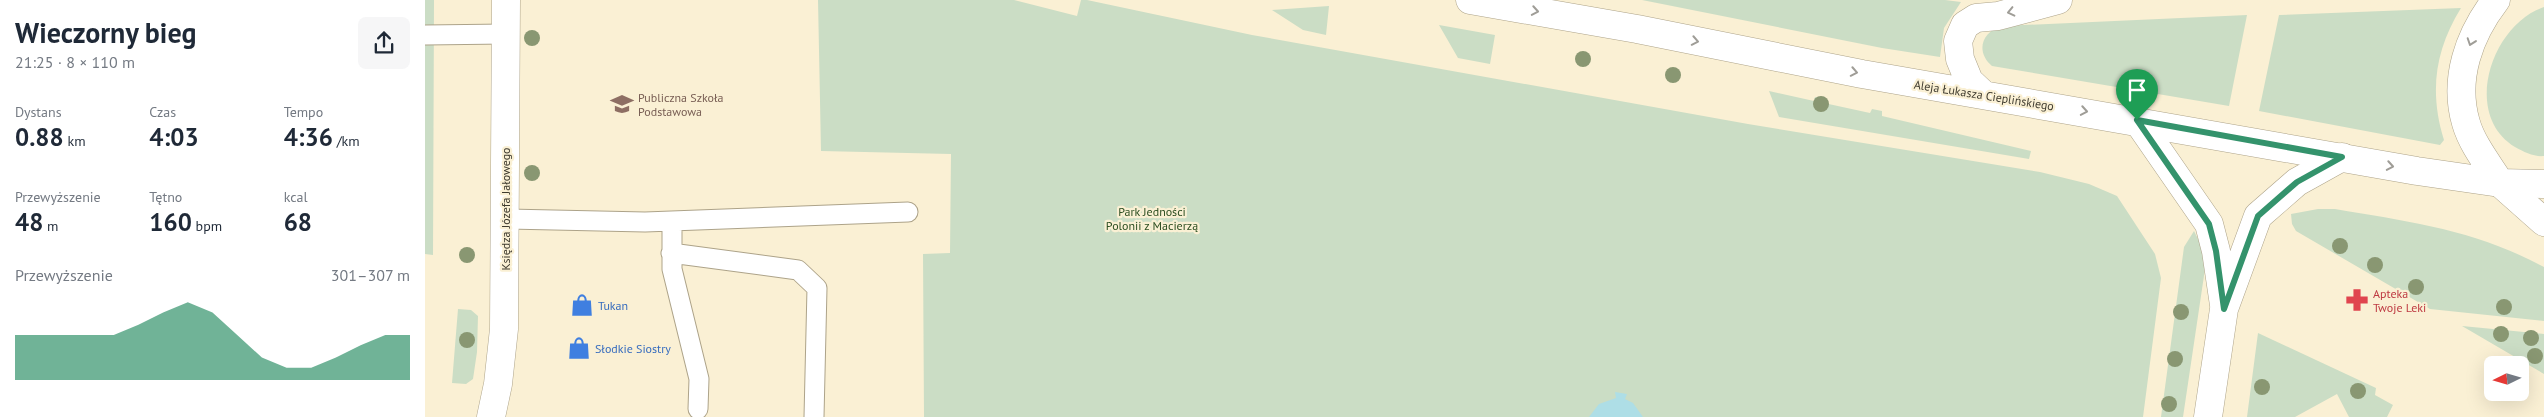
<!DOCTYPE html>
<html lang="pl">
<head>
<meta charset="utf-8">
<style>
  :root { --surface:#fff; --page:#f6f6f7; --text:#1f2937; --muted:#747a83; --accent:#34936c }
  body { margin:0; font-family:"PT Sans",sans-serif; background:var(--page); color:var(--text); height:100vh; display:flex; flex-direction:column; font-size:19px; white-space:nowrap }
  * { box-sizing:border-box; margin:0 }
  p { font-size:16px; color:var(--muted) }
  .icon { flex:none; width:28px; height:28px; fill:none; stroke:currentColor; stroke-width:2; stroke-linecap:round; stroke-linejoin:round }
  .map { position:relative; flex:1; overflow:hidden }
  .details { display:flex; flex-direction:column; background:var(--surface); width:425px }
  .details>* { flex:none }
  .needle { width:32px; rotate:265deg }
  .buttons { position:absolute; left:2059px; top:356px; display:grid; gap:10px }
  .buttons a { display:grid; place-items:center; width:45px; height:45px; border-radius:8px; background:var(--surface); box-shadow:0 5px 20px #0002; font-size:25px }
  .pin { position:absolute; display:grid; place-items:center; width:42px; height:42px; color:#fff; margin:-51px -21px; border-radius:50% 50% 50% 0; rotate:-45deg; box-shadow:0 0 5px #0007 }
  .pin .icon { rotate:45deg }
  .round { display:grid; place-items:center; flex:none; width:52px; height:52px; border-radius:8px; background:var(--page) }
  .headline { display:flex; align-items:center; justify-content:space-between; height:85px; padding:0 15px }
  h1 { font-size:28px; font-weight:800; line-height:38px }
  .metrics { display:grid; grid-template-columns:repeat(3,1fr); gap:8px; height:85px; padding:5px 15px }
  .metrics div { display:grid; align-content:center }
  .metrics b { font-size:25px; font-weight:800 }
  .metrics small { font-size:14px; font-weight:400 }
  .metrics p { font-size:14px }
  .chart { height:140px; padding:10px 15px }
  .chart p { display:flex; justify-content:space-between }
  .chart svg { width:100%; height:90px; margin-top:5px; fill:var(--accent); opacity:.7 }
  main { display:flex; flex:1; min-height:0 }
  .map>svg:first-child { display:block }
</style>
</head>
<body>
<main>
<section class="details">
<div class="headline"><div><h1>Wieczorny bieg</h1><p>21:25 · 8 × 110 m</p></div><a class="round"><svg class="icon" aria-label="share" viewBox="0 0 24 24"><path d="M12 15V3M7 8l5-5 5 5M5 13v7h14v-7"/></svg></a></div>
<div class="metrics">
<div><p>Dystans</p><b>0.88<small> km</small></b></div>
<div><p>Czas</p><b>4:03</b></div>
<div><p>Tempo</p><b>4:36<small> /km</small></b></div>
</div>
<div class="metrics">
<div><p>Przewyższenie</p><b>48<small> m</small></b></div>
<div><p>Tętno</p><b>160<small> bpm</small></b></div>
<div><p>kcal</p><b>68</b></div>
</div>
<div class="chart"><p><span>Przewyższenie</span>301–307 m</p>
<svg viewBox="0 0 160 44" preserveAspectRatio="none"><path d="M0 44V22L10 22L20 22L30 22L40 22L50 17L60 11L70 6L80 11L90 22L100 33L110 38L120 38L130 33L140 27L150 22L160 22V44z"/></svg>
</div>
</section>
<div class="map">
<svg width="2119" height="417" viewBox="0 0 2119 417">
  <rect width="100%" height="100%" fill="#faf0d4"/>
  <path fill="#cbddc5" d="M0 0H9L8 255 0 254Z
    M393 0H589L652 16 656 0H662L827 35 1323 124 1615 172 1664 184 1692 196 1730 254 1736 278 1718 417H499L498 254 525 253 526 154 396 151Z
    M1217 0H1520L1536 2 1519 28 1515 57 1457 48Z
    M904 6 901 35 878 30 847 10Z
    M2119 7V156C2109 157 2099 152 2090 147 2036 114 2067 24 2119 7Z
    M2036 8C2010 50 2004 92 2019 140L2015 145 1834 111 1854 15Z
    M1822 15 1804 106 1567 66C1550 52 1557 31 1577 26Z
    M1014 25 1070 35 1065 64 1033 58Z
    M1344 91 1389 101 1390 97 1399 99V103L1445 113 1447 109 1457 111V116L1606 151 1604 159 1354 117Z
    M1893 209H1910C1987 222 2050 230 2119 267V321L2005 309 1871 231 1867 224 1866 214Z
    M1769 231 1776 245 1780 269 1758 417H1736L1759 247Z
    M33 309 46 310 53 316 52 352 48 379 41 384 27 383Z
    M2037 326 2119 334V374Z
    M1833 333 1951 388 1950 395 1968 405 1962 417H1924L1912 394 1870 417H1822Z"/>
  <path fill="#aedee6" d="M1190 392 1202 394 1200 399 1208 403 1218 417H1164L1174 404 1191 398Z"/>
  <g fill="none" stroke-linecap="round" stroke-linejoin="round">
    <defs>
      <path id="service" d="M0 35 81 34
        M80 219 220 222 483 212
        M247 221V269L274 379 273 409
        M246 253 373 270 392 288 389 417"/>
      <path id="minor" d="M1712 120 1784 224 1791 251 1799 305
        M2075 183 2119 222
        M66 417 73 384 79 329 81 0
        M1783 417 1799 309 1833 216 1872 182 1917 157"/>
      <path id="secondary" d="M1045 0 1212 29 1437 74 1992 171 2075 183 2119 184
        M2071 0C2044 35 2028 79 2041 123 2047 144 2063 164 2075 183
        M1559 95 1544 81 1535 59 1533 41 1540 25 1551 18 1573 16 1633 0"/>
    </defs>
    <use href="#service" stroke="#ada389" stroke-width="21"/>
    <use href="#minor" stroke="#ada389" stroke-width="29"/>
    <use href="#secondary" stroke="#ada389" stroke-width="29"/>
    <use href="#service" stroke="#fff" stroke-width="19"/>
    <use href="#minor" stroke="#fff" stroke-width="28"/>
    <use href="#secondary" stroke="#fff" stroke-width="28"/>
  </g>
  <g fill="#899772">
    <circle cx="107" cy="38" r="8"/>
    <circle cx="1158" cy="59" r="8"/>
    <circle cx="1248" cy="75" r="8"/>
    <circle cx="1396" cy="104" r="8"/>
    <circle cx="107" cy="173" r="8"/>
    <circle cx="1915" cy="246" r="8"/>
    <circle cx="42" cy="255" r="8"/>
    <circle cx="1950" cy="265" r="8"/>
    <circle cx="1991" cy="287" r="8"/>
    <circle cx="2079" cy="307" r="8"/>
    <circle cx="1756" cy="312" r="8"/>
    <circle cx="2076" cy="334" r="8"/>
    <circle cx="2106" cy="338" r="8"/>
    <circle cx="42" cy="340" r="8"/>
    <circle cx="2110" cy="356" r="8"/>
    <circle cx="1750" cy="359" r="8"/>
    <circle cx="1837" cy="387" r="8"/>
    <circle cx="1933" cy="391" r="8"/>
    <circle cx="1744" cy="404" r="8"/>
  </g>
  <defs><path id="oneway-chevron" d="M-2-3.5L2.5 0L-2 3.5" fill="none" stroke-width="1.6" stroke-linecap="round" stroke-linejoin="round" transform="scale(1.25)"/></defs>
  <g stroke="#9f9d97">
    <use href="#oneway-chevron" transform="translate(1110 11) rotate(10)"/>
    <use href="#oneway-chevron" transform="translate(1586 12) rotate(167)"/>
    <use href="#oneway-chevron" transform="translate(1270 41) rotate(11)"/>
    <use href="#oneway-chevron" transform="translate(2046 42) rotate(109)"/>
    <use href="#oneway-chevron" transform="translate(1429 72) rotate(11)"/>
    <use href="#oneway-chevron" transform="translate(1659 111) rotate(10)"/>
    <use href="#oneway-chevron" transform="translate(1965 166) rotate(10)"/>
  </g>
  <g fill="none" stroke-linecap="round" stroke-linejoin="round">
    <defs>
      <path id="route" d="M1712 120 1917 157 1872 182 1833 216 1799 309 1791 251 1784 224Z"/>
    </defs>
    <use href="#route" stroke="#fff" stroke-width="10"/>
    <use href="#route" stroke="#34936c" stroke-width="6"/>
  </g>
  <defs>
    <symbol id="school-bare" viewBox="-9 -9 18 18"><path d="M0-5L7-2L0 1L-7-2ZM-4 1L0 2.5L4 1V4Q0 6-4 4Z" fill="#8d6e63" stroke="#faf0d4" stroke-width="2.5" paint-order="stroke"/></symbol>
    <symbol id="pharmacy-bare" viewBox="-9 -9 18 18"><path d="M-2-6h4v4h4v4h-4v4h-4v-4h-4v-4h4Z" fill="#e0444e" stroke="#faf0d4" stroke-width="2.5" paint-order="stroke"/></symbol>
    <symbol id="shop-bare" viewBox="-9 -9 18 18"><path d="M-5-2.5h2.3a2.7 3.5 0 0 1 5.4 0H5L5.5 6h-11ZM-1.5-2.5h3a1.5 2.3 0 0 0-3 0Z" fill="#3f7fe0" stroke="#faf0d4" stroke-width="2.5" paint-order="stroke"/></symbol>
  </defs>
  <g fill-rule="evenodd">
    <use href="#school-bare" x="181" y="88" width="32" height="32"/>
    <use href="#pharmacy-bare" x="1916" y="284" width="32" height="32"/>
    <use href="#shop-bare" x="141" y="289" width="32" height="32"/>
    <use href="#shop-bare" x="138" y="332" width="32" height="32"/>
  </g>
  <g text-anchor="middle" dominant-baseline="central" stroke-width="4.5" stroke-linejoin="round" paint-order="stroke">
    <g font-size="12" fill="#3f3b2f" stroke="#faf0d4">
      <text transform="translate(1559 95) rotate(9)">Aleja Łukasza Cieplińskiego</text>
      <text transform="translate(80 209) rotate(-90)">Księdza Józefa Jałowego</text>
    </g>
    <g font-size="12" fill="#785e54" stroke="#faf0d4" text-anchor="start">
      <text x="213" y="97">Publiczna Szkoła<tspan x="213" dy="14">Podstawowa</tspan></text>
    </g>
    <g font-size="12" fill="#2c4e21" stroke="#faf0d4">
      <text x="727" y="211">Park Jedności<tspan x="727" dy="14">Polonii z Macierzą</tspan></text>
    </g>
    <g font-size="12" fill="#be3a42" stroke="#faf0d4" text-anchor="start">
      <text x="1948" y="293">Apteka<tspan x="1948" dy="14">Twoje Leki</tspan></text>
    </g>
    <g font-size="12" fill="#366cbe" stroke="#faf0d4" text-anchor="start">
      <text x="173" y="305">Tukan</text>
      <text x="170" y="348">Słodkie Siostry</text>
    </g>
  </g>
</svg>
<div class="buttons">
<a><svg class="needle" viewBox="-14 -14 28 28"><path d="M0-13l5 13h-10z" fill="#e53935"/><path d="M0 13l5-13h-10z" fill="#747a83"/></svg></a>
</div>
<div class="pin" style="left:1712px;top:120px;background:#1e9e55"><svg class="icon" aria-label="arrive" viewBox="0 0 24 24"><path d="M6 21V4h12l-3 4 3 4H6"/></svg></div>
</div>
</main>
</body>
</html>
